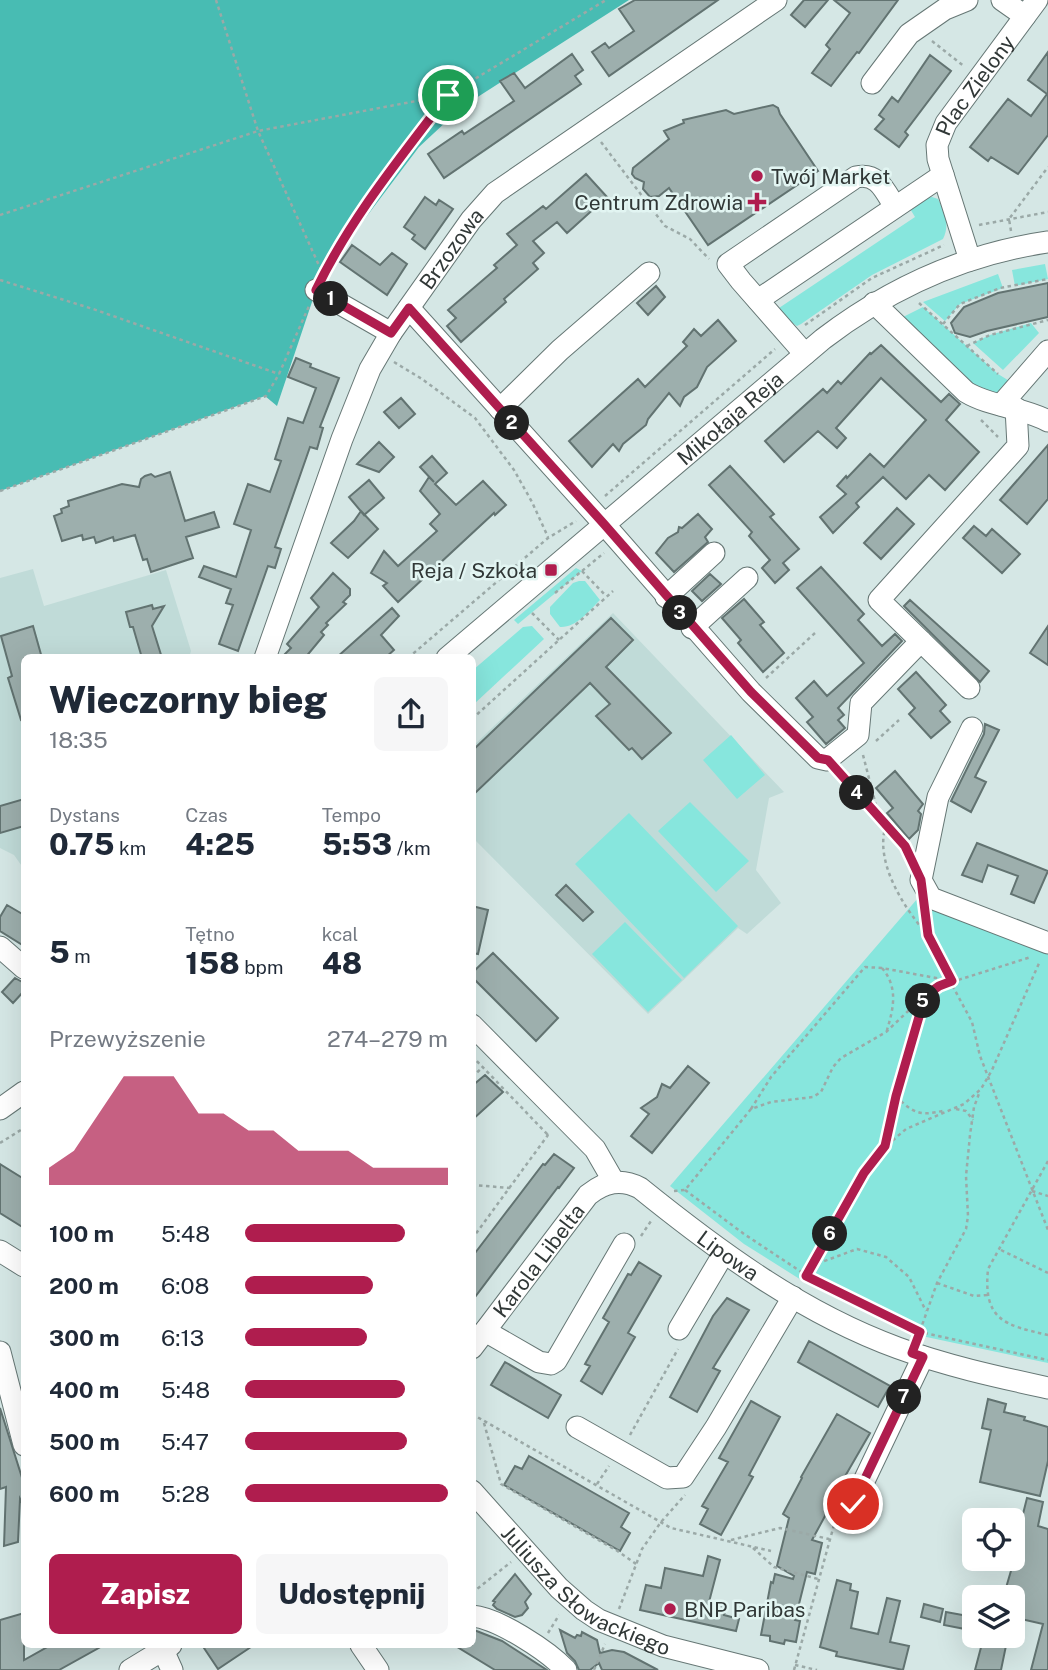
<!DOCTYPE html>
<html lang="pl">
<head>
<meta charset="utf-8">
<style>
  :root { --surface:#fff; --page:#f6f6f7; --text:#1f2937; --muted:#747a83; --accent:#af1d4e }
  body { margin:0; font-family:"Public Sans",sans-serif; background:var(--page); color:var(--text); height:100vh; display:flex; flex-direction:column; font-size:26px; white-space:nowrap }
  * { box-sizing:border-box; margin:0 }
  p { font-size:23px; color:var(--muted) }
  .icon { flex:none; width:38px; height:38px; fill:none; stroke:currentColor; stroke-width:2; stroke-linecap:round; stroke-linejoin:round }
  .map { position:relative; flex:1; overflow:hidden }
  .drawer { position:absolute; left:21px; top:654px; width:455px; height:994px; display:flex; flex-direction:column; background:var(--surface); border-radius:10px; box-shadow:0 7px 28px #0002 }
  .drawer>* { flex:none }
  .tools { position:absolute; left:962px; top:1508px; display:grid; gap:14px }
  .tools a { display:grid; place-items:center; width:63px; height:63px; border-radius:10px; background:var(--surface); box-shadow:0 7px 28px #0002; font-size:35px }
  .pin { position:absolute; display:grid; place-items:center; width:60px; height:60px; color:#fff; margin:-30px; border:4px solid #fff; border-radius:50%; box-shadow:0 2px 7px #0007 }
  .km { position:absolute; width:35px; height:35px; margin:-18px; border-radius:50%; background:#222; color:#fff; font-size:19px; line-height:35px; text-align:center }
  .round { display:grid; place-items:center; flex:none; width:74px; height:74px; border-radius:10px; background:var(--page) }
  .head { display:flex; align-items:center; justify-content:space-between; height:119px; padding:0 28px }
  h1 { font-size:38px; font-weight:800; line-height:52px }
  .metrics { display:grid; grid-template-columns:repeat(3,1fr); gap:10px; height:119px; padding:7px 28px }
  .metrics div { display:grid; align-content:center }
  .metrics b { font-size:30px; font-weight:800 }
  .metrics small { font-size:19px; font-weight:400 }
  .metrics p { font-size:19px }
  .chart { height:196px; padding:14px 28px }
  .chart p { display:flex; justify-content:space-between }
  .chart svg { width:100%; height:126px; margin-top:7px; fill:var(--accent); opacity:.7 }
  .primary-button { display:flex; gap:14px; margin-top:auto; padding:14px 28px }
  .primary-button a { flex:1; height:80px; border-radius:10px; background:var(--accent); color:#fff; font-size:28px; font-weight:800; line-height:80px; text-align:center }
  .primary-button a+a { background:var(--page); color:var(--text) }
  ul { padding:0 28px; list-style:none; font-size:23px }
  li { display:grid; grid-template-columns:112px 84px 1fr; align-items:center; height:52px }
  li i { height:18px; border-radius:9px; background:var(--accent) }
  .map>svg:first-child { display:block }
</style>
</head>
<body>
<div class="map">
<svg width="1048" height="1670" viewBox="0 0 1048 1670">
  <rect width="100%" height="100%" fill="#d5e7e5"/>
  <path fill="#c0dbd8" d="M33 569 44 606 166 570 191 651 189 658H24V869L14 855 0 848V578Z
    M613 613 784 792 769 798 756 870 781 903 747 934 738 928 648 1014 473 838V746Z"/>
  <path fill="#87e6dd" d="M932 197 938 199C945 212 950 225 943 239L872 275 801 324 797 326 788 320 779 308 915 217 909 207 923 198Z
    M1045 264 1048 279 1015 286 1012 270Z
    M998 274 1003 288 960 304 945 321 923 302Z
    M923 307 998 374 1011 382 1002 394 978 390 903 317Z
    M1031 323 1039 333 1003 370 973 343 990 335Z
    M576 568 582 571 518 624 514 620Z
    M579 581H585L600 600C589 611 576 628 560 627L550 614V607L573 583Z
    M532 626 544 639 473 705V670L523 627Z
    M731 735 765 775 737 799 703 760Z
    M690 802 749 861 716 892 658 831Z
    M629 813 738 926 684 978 575 864Z
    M918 898 1048 950V1363L917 1335 806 1283 744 1244 670 1186Z
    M625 922 682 980 648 1012 592 954Z"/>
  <path fill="#48bcb3" d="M0 0H629L462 107 419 147 330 265 316 290 277 406 265 396 0 491Z"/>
  <path fill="#9dafad" stroke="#627371" stroke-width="2" d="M635 0H718L609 76 592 52 605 43 609 48 634 31 619 9Z
    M804 0H828L805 27 791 15Z
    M834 0H898L859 53 857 52 831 86 812 73 830 49 826 45 850 13Z
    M1048 52V135L1018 174 991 157 988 161 970 147 1008 99 1031 116 1047 94 1028 80Z
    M572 54 583 70 575 76 581 84 444 178 428 154 462 131 464 134 514 101 500 81 514 73 525 88Z
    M930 55 951 71 905 132 908 135 899 147 875 129 884 119 879 115 892 97 898 102Z
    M773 105 778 108 780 114 818 171 708 245 669 188 659 196 650 197 643 189 644 182 635 178 632 174 633 168 669 139 664 131 684 123 683 120 726 110 734 114Z
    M586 174 607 197 567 233 557 222 533 241 544 253 533 263 538 269 504 299 506 302 461 342 447 326 456 318 448 310 497 268 494 265 517 245 507 234 543 206 546 209Z
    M425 197 436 205 439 200 453 209 425 249 412 239 415 235 404 227Z
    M352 245 380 265 392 253 407 264 387 295 340 262Z
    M1048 283V317L987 331 970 337 955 333 951 323 964 307 998 293Z
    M656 286 665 297 648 315 637 303Z
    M718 320 736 341 707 367 697 387 684 397 680 406 669 393 648 419 646 425 623 444 619 451 613 444 592 467 569 441 638 379 645 387 687 346 683 342 694 329 701 336Z
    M881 345 941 402 949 394 960 404 946 420 979 452 945 490 929 475 906 499 883 477 856 503 859 507 833 533 820 517 846 494 837 486 846 476 847 478 870 454 884 467 926 420 881 378 836 428 846 438 837 448 818 431 784 462 765 441 823 389 827 393 838 381 841 384 870 353 871 354Z
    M296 358 311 364 310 367 339 378 320 427 323 428 317 449 310 447 275 547 281 549 275 568 268 566 238 651 219 644 233 605 226 603 231 589 199 577 204 566 236 577 251 530 234 524 248 484 270 492 281 461 275 459 288 418 303 423 316 388 288 377Z
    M401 398 415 414 399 428 384 412Z
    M379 442 394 457 379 472 357 464Z
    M1048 445V499L1027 524 1000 500Z
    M432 456 447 473 435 484 456 505 483 481 506 505 495 515 494 513 398 602 383 586 387 583 371 573 384 551 398 566 437 531 430 524 440 514 420 491 429 477 434 482 420 467Z
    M730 466 774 514 770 517 799 549 783 563 789 570 775 583 762 568 770 560 749 536 752 532 709 485Z
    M170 472 185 521 214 512 219 527 186 537 193 558 151 572 147 559 143 560 135 535 114 541 113 537 96 543 94 537 83 540 82 535 62 541 54 516 62 513 61 509 69 506 68 501 122 484 139 487 141 479 145 476 151 474 155 477Z
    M369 480 384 498 364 515 349 497Z
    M897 508 914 524 881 559 864 543Z
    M361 511 378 529 348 558 331 543 354 521Z
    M698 514 712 529 705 537 708 542 674 572 656 553 668 538 678 532 679 527 682 528Z
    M974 526 986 536 992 529 1020 554 1002 573 963 538Z
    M821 567 864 614 858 620 882 646 895 634 902 641 838 708 844 715 838 720 845 728 826 744 807 722 813 717 796 698 814 681 827 696 864 663 797 588Z
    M333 573 350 589V595L343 602 346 604 326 623 328 625 321 632 324 635 305 658H281L291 648 287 644 319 607 311 598Z
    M710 574 721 584 702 601 692 591Z
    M744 599 764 622 760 625 784 653 763 672 738 643 741 640 722 618Z
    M910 600 989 671 980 682 904 606Z
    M152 605 153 609 164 606 152 626 162 658H142L133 627H130L126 612Z
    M392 608 399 616 381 635 394 650 385 658H336Z
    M611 618 633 640 606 667 671 733 642 759 632 748 629 750 596 716 610 704 590 683 472 796V751Z
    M33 626 42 658H24V719L21 720 8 678 12 676 1 636Z
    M1048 626V665L1030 653Z
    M916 672 946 705 940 711 950 722 931 738 909 714 915 708 898 689Z
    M985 724 999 730 975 777 986 782 971 812 951 801 984 734Z
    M895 771 923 804 918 811 921 814 918 830 909 839 887 813 893 808 876 788Z
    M24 799V826L0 833V806Z
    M977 843 1048 871 1034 903 1011 894 1018 876 988 865 982 882 962 875Z
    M566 885 593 912 583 921 556 895Z
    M7 905 24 915V946L0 931V917Z
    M472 906 488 910 478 954 472 953Z
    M493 953 558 1018 536 1041 472 977V973Z
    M15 978 24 983V991L13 1003 2 992Z
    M688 1066 709 1083 652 1153 631 1136 649 1114 641 1108 657 1097 662 1084 670 1088Z
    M485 1075 503 1092 472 1120V1086Z
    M554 1154 574 1168 559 1188 558 1187 472 1301V1257L543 1164 545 1165Z
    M0 1164 24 1179V1228L0 1213Z
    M639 1262 661 1276 628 1333 635 1337 602 1394 581 1381 590 1366 585 1364 609 1322 603 1318 628 1274 631 1275Z
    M727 1298 749 1310 713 1368 720 1371 697 1412 670 1397 713 1316Z
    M809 1341 890 1386 878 1407 798 1362Z
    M505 1362 561 1395 548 1418 491 1385Z
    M988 1399 1006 1404 1004 1412 1025 1417 1024 1420 1048 1427V1461L1040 1496 980 1482 991 1430 982 1428Z
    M751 1401 780 1417 749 1475 753 1477 721 1535 700 1524 708 1509 702 1506 728 1462 719 1458Z
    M0 1408 24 1484V1507L20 1499 18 1542 4 1546 6 1487 0 1489Z
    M837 1414 870 1433 829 1504 831 1505 812 1540 822 1543 815 1574 807 1572 795 1620 800 1621 796 1642 785 1640 784 1644 770 1641V1636L761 1635 771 1582 773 1583 775 1574 793 1579 794 1576 777 1566 789 1518 783 1514 802 1478 801 1477Z
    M529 1456 629 1513 621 1527 630 1533 620 1551 504 1485 515 1466 522 1469Z
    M1027 1498 1043 1502 1038 1526 1048 1529V1670H1031L1043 1624 1021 1619 1023 1611 1013 1608V1598H1003L1018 1547 1015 1546Z
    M708 1556 720 1560 709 1602 727 1606 724 1615 739 1619 736 1631 640 1610 646 1585 661 1588 665 1568 703 1576Z
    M515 1574 531 1594 525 1602 528 1608 522 1615 515 1617 497 1609 493 1605 495 1602 493 1601Z
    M837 1580 851 1584 850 1590 858 1592 851 1628 878 1634 887 1598 900 1601 890 1642 909 1646 903 1670 836 1656 837 1652 820 1647Z
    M924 1604 943 1609 940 1622 921 1617Z
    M946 1612 968 1616 965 1629 944 1625Z
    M24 1613V1660L51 1645H104L59 1670H0V1620Z
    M474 1630 502 1641 547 1670H495L454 1645H472Z
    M560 1630 575 1638 577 1635 581 1636 582 1632 597 1640 600 1653 612 1650 624 1652 658 1670H602L599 1663 590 1670H579L575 1661 567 1653Z
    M984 1636H1008L1001 1670H975Z
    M202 1645H254L218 1669Z"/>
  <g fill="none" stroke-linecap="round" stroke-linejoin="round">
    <defs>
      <g id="minor">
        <path d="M1002 0 1025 16"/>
        <path d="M872 83 909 34 945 9 967 0"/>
        <path id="s1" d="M970 260 938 159 937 145 946 123 1037 0"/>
        <path d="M316 290 391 333"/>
        <path d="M758 300 943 175"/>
        <path d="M874 303 966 392C991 407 1022 407 1048 421"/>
        <path d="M409 308 604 524 751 692 818 758 827 760 858 735 861 703 921 641"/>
        <path d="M805 354 741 281 728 264 856 177C878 172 885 191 895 207"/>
        <path d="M1001 405 1048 351"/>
        <path d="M500 409 560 350 649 273"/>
        <path d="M666 597 714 553"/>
        <path d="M692 628 747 578"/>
        <path id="s2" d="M265 658 342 439 370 369 391 333 471 220 495 193 776 0"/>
        <path id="s3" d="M447 658 823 339C890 288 965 254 1048 242"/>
        <path d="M969 688 879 600 1018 446 1016 408"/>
        <path d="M972 728 938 797 921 880 931 898 1048 943"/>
        <path d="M0 947 24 968"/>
        <path d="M472 1025 595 1149 614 1182"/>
        <path d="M0 1109 24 1092"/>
        <path d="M0 1251 24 1266"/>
        <path d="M679 1329 724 1253"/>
        <path d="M485 1331 539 1362 551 1364 556 1361 624 1244"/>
        <path id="s4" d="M472 1348 588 1195C604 1182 621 1178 640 1188 718 1251 802 1313 898 1348 947 1366 998 1377 1048 1388"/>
        <path d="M0 1352 24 1445"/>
        <path d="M577 1427 667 1478 683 1477 716 1427 793 1297"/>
        <path id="s5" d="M472 1491 559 1588 584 1610 599 1620 663 1646 758 1670"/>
        <path d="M853 1504 923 1357"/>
        <path d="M472 1616C498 1618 548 1651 566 1670"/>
        <path d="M361 1645 378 1670"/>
        <path d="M163 1650 172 1670"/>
        <path d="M130 1670 171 1645"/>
      </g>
    </defs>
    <use href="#minor" stroke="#667775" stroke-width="23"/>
    <path stroke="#9ba9a7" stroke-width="2.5" stroke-dasharray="3.5 3.5" stroke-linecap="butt" d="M216 0 258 131 322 272
      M932 41 965 67
      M601 142 665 226 690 239 709 259
      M0 215 258 131 448 95 606 0
      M979 225 1048 212
      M1011 231 1009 219 1048 167
      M323 275C353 210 404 153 447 97
      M0 280 93 309 279 374
      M919 303 998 374
      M943 324 960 304 1000 288 1048 279
      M805 325 872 278 944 245
      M967 346 990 335 1048 320
      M394 362 422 379 475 418 514 470 532 502 548 537
      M981 420 998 437
      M0 491 266 396 279 374 309 306
      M605 496 775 349
      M582 571 606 596
      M555 593 604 553
      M532 613 559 640
      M408 658 548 538 576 521
      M766 678 815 633
      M472 719 613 591
      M876 741 899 720
      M863 755 879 817
      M839 772 908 852
      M886 825C874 861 903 906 925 932
      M924 915 927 935 937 957 972 1022 980 1056 1048 1230
      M882 968C898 987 894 1007 887 1030
      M472 1056 548 1135
      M472 1077 483 1067
      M896 1096C914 1115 922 1116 946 1110
      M751 1109 771 1077 865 967 882 968 952 981
      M956 1109 966 1111 973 1120
      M0 1143 24 1128
      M886 1143 896 1096 924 997
      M1048 1161 988 1269C983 1320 1004 1325 1048 1335
      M472 1185 511 1188
      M685 1190 744 1234 806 1275 920 1332 1048 1360
      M674 1191 685 1190 751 1109 771 1102 813 1097 821 1092 833 1067 841 1058 886 1032 924 996 939 986 1031 957
      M1032 1191 1048 1196
      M641 1236 651 1221
      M472 1239 548 1135 552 1134
      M1001 1250 1048 1273
      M811 1266 857 1249 886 1257 909 1277 926 1311
      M806 1275 864 1173 878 1153 906 1129 964 1104 981 1089 992 1070 1040 961
      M937 1283 974 1296 987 1295
      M920 1331 937 1283 966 1229 968 1216 966 1176 970 1135 974 1107 980 1091
      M472 1414 671 1528 771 1551
      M484 1423 501 1484 616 1550 636 1564
      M630 1435 678 1349
      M597 1484 609 1466
      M731 1540 780 1528 829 1539
      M753 1548 774 1567 818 1579
      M472 1593 511 1562
      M619 1609 642 1549 661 1522 685 1495
      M548 1633 559 1615
      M795 1665 817 1670
      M594 1670 605 1644
      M794 1670 834 1525 841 1517"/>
    <use href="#minor" stroke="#fff" stroke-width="21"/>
  </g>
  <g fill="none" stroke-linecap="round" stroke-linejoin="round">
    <defs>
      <path id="route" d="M448 95C400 158 350 219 316 290L391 333 409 308 604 524 751 692 818 758 828 760 905 846 921 880 928 935 952 981 939 986 925 996 896 1096 885 1146 864 1173 806 1276 920 1332 912 1353 923 1357 853 1504"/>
    </defs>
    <use href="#route" stroke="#fff" stroke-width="14"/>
    <use href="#route" stroke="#af1d4e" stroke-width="9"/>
  </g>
  <g fill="#af1d4e" stroke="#e2f5f2" stroke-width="2.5">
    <circle cx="757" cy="176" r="7"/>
    <path d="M753.5 191.5h7v7h7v7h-7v7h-7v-7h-7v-7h7z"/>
    <rect x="544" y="563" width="14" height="14" rx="3.5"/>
    <circle cx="670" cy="1609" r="7"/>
  </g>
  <g text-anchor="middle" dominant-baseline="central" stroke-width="5" stroke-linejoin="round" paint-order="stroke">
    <g font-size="21" fill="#313837" stroke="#e2f5f2">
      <text stroke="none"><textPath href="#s1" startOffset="191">Plac Zielony</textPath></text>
      <text stroke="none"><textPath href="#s2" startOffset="453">Brzozowa</textPath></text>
      <text stroke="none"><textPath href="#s3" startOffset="371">Mikołaja Reja</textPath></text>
      <text stroke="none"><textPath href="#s4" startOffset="359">Lipowa</textPath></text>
      <text stroke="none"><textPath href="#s4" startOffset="110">Karola Libelta</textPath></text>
      <text stroke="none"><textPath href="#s5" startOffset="154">Juliusza Słowackiego</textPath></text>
    </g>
    <g font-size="21" fill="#313837" stroke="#e2f5f2" text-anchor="start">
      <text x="771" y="176">Twój Market</text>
      <text x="743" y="202" text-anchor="end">Centrum Zdrowia</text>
      <text x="537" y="570" text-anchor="end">Reja / Szkoła</text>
      <text x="684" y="1609">BNP Paribas</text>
    </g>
  </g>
</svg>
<div class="tools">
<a><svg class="icon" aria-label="locate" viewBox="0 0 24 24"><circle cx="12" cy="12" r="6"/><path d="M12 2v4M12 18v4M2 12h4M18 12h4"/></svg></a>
<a><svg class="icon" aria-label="layers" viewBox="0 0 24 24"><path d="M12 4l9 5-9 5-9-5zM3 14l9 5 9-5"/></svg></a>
</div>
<div class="pin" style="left:448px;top:95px;background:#1e9e55"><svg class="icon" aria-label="arrive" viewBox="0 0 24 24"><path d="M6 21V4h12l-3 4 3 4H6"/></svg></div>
<div class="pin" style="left:853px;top:1504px;background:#d93025"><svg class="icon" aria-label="check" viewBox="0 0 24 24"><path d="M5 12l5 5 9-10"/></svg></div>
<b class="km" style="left:331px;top:299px">1</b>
<b class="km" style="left:512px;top:423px">2</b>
<b class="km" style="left:680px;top:613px">3</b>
<b class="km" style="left:857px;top:793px">4</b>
<b class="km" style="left:923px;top:1001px">5</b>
<b class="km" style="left:830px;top:1234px">6</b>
<b class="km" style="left:904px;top:1397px">7</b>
<section class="drawer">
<div class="head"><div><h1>Wieczorny bieg</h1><p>18:35</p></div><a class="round"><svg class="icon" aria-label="share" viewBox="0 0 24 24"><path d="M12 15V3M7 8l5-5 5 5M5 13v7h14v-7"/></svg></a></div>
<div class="metrics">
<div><p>Dystans</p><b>0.75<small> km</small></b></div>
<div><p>Czas</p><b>4:25</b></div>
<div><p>Tempo</p><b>5:53<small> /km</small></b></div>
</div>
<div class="metrics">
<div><b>5<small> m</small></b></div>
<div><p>Tętno</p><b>158<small> bpm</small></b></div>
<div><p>kcal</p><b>48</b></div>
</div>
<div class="chart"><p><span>Przewyższenie</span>274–279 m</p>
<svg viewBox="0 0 160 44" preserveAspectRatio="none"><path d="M0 44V38L10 32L20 19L30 6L40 6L50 6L60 19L70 19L80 25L90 25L100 32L110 32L120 32L130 38L140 38L150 38L160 38V44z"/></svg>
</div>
<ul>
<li><b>100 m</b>5:48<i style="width:79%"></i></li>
<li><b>200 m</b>6:08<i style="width:63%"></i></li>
<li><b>300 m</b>6:13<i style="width:60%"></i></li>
<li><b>400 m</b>5:48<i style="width:79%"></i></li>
<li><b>500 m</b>5:47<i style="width:80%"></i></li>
<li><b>600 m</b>5:28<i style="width:100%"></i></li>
</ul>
<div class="primary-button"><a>Zapisz</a><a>Udostępnij</a></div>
</section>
</div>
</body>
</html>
